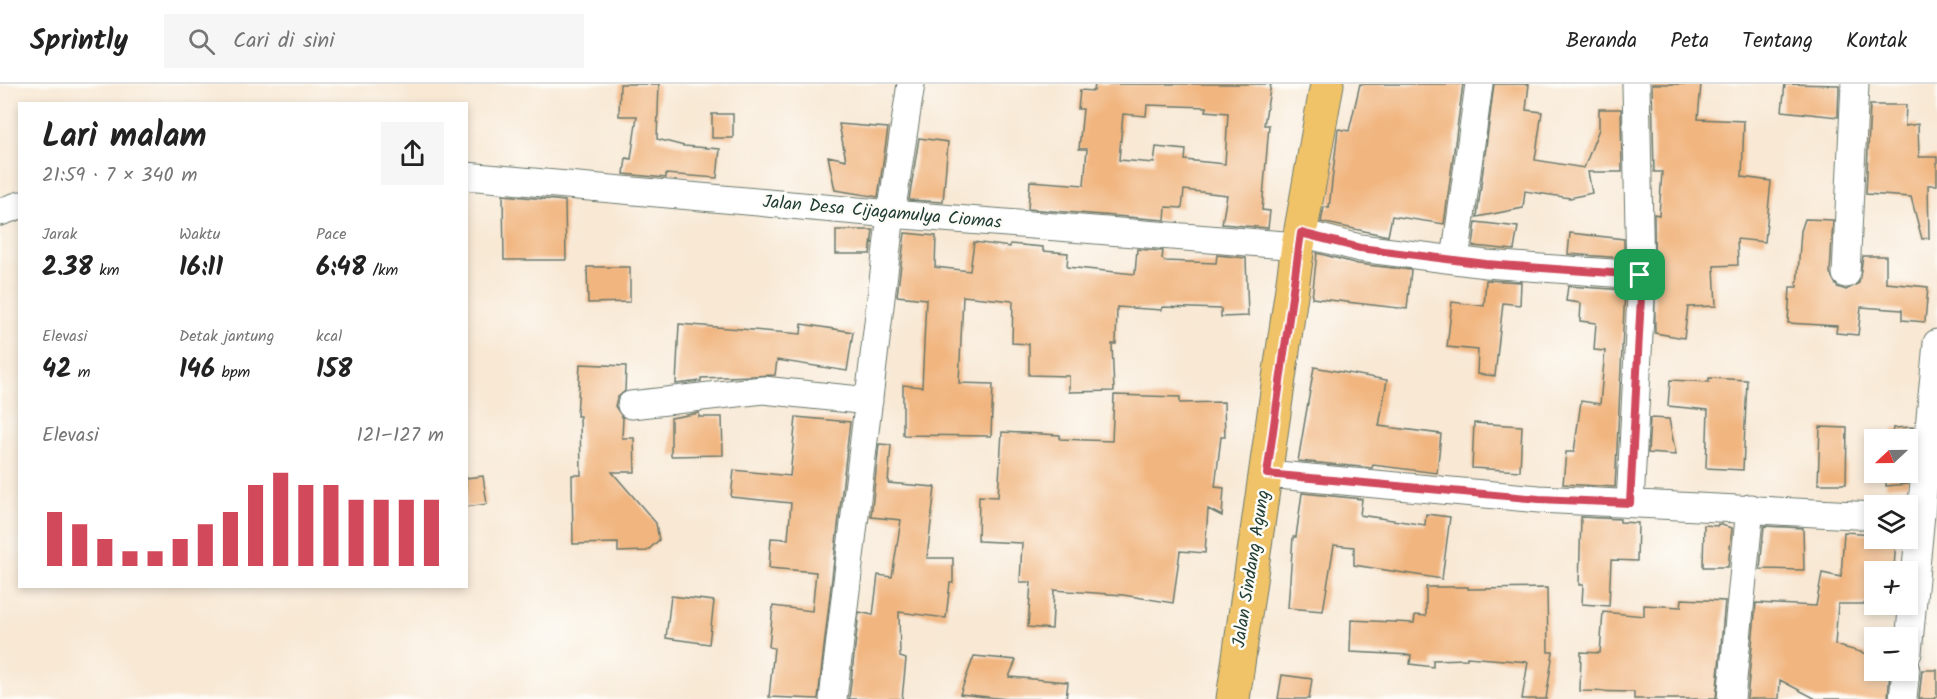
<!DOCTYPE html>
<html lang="id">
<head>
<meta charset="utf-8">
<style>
  :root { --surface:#fff; --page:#f6f6f6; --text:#222; --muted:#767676; --line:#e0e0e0; --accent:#d1495b }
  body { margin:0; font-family:Kalam,sans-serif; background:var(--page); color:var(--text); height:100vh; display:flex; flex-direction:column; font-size:22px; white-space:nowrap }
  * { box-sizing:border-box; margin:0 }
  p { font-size:20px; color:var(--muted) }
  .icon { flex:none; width:33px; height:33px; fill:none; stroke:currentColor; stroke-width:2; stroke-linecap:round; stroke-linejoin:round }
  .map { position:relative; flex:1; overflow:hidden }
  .sheet { position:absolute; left:18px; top:18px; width:450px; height:486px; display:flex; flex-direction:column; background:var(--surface); border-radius:0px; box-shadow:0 3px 9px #0003 }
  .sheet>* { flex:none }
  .needle { width:39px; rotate:248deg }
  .fabs { position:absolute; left:1864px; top:345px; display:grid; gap:12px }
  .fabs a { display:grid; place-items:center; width:54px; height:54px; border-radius:0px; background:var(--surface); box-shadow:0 3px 9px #0003; font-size:30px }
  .pin { position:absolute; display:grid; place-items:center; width:51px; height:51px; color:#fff; margin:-26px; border-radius:12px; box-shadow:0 3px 9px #0006 }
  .round { display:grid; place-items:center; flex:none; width:63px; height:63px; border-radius:0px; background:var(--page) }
  .head { display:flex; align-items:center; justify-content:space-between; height:102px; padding:0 24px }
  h1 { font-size:33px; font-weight:600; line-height:45px }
  .figures { display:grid; grid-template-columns:repeat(3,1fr); gap:9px; height:102px; padding:6px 24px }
  .figures div { display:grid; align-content:center }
  .figures b { font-size:26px; font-weight:600 }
  .figures small { font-size:16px; font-weight:400 }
  .figures p { font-size:16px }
  .chart { height:168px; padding:12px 24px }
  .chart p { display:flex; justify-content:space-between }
  .chart svg { width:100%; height:108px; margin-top:6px; stroke:var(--accent); stroke-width:6 }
  header { display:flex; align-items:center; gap:36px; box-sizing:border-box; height:84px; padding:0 30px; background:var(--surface); border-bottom:2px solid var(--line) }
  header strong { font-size:28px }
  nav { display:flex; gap:33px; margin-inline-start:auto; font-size:21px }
  .search { width:420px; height:54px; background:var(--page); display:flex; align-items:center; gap:15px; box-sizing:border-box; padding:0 21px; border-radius:0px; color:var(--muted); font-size:22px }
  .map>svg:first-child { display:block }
</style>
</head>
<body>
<header>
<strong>Sprintly</strong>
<div class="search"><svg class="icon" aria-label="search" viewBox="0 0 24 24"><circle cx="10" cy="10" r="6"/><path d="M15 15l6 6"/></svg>Cari di sini</div>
<nav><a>Beranda</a><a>Peta</a><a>Tentang</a><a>Kontak</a></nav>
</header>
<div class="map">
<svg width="1937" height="615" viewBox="0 0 1937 615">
  <rect width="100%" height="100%" fill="#fdfcf7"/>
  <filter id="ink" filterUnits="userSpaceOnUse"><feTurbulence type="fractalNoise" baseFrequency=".0167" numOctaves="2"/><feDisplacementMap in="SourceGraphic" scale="12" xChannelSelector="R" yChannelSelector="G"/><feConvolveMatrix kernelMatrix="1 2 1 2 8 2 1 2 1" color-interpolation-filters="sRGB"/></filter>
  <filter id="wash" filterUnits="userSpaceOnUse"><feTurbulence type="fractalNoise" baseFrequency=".008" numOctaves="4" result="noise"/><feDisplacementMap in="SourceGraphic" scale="24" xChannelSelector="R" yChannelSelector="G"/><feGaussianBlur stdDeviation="1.35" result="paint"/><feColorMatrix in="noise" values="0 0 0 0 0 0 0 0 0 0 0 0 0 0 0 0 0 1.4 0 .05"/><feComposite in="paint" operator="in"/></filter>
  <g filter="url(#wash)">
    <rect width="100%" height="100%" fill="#f8e8d4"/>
    <g id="blocks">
      <path fill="#f1b57f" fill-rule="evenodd" d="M620 0H659L657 55 684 62 720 65 717 94 666 90V94L624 90 626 74 631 75 637 32H619Z
        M1095 0H1271L1264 41H1269L1262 126 1270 127 1268 144 1222 140 1227 111 1184 106 1182 124 1166 123 1165 136 1028 125 1030 97 1084 101 1087 65H1079L1083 25H1078L1080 6 1094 7ZM1147 21 1207 23 1206 27 1228 29 1225 80 1185 76 1186 66 1156 63 1154 79 1119 76 1123 30 1146 32Z
        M1360 0H1463L1444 140 1392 132 1388 152 1321 138 1324 123 1329 124 1338 45 1349 47Z
        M1494 0H1529L1526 26 1542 28 1535 76 1584 84 1599 45V25H1621L1622 88H1588L1592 109 1570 114 1525 107 1523 124 1477 133Z
        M1652 0H1701L1698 35 1744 37 1742 93 1771 97 1765 158 1737 155 1738 181 1714 182 1716 222 1688 223 1684 254 1655 249 1654 130 1659 131 1662 88H1654Z
        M1785 0 1839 1 1838 33 1782 27Z
        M1870 21H1906L1905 42 1918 40 1919 73H1937V101H1928L1929 154 1922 155 1911 113 1866 110Z
        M712 30H733V54H712Z
        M839 40 888 44 878 113 835 106 828 72 846 76Z
        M919 54 948 58 943 118 909 116Z
        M503 111 565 117 566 176H504Z
        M1805 135 1833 136 1830 189 1837 203 1846 206 1859 199 1863 172H1886V199L1928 203 1925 238 1902 236V226L1861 223 1858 251 1836 249 1837 242 1788 239 1790 203H1797L1801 147Z
        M1476 138 1518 143 1514 166 1473 162Z
        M836 146H873L870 170H836Z
        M905 149 936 152 935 183 970 187 974 158 1010 163V160L1043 163V167L1068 169 1067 183 1135 190 1137 165 1163 167 1162 175 1165 177 1216 179 1217 171 1246 174 1248 232 1221 233V225L1163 223 1162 226 1117 223 1116 260H1112L1114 307 1069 308V292L1029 291V260L1012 259 1013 217 963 212 959 299 993 300 991 352 903 351V301L922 303 926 215 897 212Z
        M1570 149 1624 155V174L1568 170Z
        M1317 169 1358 180 1411 186 1407 225 1312 214Z
        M587 183H630V218L588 219Z
        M1486 196 1521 198 1520 221 1503 219 1495 292 1477 290 1478 266 1447 263 1452 218 1484 222Z
        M1568 202 1625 206 1615 403 1563 400 1566 368H1574L1581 317 1600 320 1605 267 1594 266 1596 239 1580 237 1581 219 1566 217Z
        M679 240 801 250 802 240 853 248 847 287 777 276 775 291 701 294V297L676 300Z
        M580 280 626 282 625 307 617 314 615 322 623 334 622 354H634L635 388H612L656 439 659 456 647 467 618 468V459L573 460 572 391H581L580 332H577Z
        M1314 283 1387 296 1379 342 1441 350 1437 389 1373 381 1372 384 1298 377Z
        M1709 294 1747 296 1743 386 1706 384 1708 326 1668 322 1670 296 1709 298Z
        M1114 311 1180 313V319L1224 318 1225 353H1221L1215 403 1224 404 1222 432 1208 425 1205 469 1180 467 1173 519 1123 511 1054 506 1052 545 1028 543 1031 498H1020L1022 459 978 457 979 412 998 413 1002 348 1060 351V355L1112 357Z
        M699 329V333H722L723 371 671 372V334Z
        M796 333 850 338 818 615 769 613 774 564 769 563 773 522 812 527 816 488 769 484 771 454 788 455 791 419 731 413 734 386 790 392Z
        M1650 334 1669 335 1676 371 1648 369Z
        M1474 339 1522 342 1520 387 1472 384Z
        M1820 343 1847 344 1846 400H1818Z
        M1913 343 1908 400 1886 402 1887 388H1908V356H1891L1893 344Z
        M879 360 891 361 888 399 935 403 927 474H953V499H950L946 534 899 528 900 573 906 575 902 615H849L859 528 873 531 878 491 892 493 901 436 871 433Z
        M483 392 487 420 466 423V394Z
        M1302 409 1362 415 1360 431 1425 441 1426 430 1450 433 1442 495 1354 481V463L1334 461 1323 527 1288 524 1293 453H1296Z
        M1581 433 1620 435V438L1638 439 1637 477 1611 476 1609 522 1582 520 1583 501H1579Z
        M1718 440 1732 444 1728 483H1703L1704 441 1717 442Z
        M1764 442 1803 444 1804 486 1760 485Z
        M1844 448 1875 450V454H1896L1894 485 1875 484V520H1838L1835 561 1875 572V586H1890L1888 615H1816L1780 596 1779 615H1747L1756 519 1816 522 1822 489 1841 493Z
        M1426 503H1468V505L1547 504 1548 568H1553L1546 615H1522L1528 578 1467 573V575L1433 576V583L1410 580 1411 571 1350 568 1351 536 1414 539 1415 531 1426 532Z
        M671 512 714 517 709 560 666 554Z
        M1682 515 1725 517 1716 615H1634V608L1580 607 1581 568 1600 569 1603 528 1644 532V521L1681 523Z
        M974 572 1016 576 1009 593 1068 598 1066 615H1007L960 610Z
        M1922 586H1937V613L1933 615H1919Z
        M1282 591 1312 595 1309 615H1278Z"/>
    </g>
  </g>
  <g filter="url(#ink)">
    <use href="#blocks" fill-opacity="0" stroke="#6b796c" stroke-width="1.5"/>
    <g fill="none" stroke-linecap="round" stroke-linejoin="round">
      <defs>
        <path id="minor" d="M1636 0 1640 191
          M466 92 891 130 1298 162
          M0 128 20 121
          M1301 149 1360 164 1486 180 1640 191 1641 213 1630 419
          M1455 176 1479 0
          M1846 190 1855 0
          M631 321 763 306 869 317
          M1267 390 1539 415 1875 432
          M1908 569 1937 259
          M833 615 891 130 911 0
          M1731 615 1750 424
          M1903 615 1906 586"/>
        <path id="major" d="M1233 615 1298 162 1327 0"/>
      </defs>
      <use href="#minor" stroke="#6b796c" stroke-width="29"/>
      <use href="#major" stroke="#6b796c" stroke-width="35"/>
      <use href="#minor" stroke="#fff" stroke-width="27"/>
      <use href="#major" stroke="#f1c369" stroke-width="33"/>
    </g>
  </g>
  <g fill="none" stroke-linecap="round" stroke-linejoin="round" filter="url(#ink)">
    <defs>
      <path id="route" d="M1301 149 1360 164 1486 180 1640 191 1641 213 1630 419 1539 415 1267 390Z"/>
    </defs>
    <use href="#route" stroke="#fff" stroke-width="12"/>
    <use href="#route" stroke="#d1495b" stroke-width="8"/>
  </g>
  <g text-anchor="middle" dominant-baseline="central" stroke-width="5" stroke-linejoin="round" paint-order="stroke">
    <g font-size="18" fill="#1f3d34" stroke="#fdfcf7">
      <text transform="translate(882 129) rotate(5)">Jalan Desa Cijagamulya Ciomas</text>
      <text transform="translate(1252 485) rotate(-81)">Jalan Sindang Agung</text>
    </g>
  </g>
</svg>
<div class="fabs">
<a><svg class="needle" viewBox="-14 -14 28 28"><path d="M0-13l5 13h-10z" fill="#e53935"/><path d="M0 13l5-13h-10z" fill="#767676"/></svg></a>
<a><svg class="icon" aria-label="layers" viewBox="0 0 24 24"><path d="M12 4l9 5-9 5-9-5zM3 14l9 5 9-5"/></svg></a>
<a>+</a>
<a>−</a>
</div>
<div class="pin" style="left:1640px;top:191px;background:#1e9e55"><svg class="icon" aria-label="arrive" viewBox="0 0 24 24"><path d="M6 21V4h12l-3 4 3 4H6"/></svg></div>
<section class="sheet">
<div class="head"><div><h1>Lari malam</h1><p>21:59 · 7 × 340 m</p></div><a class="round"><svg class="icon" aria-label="share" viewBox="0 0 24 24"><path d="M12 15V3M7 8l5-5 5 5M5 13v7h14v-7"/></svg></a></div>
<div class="figures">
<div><p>Jarak</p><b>2.38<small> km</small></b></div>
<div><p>Waktu</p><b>16:11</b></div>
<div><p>Pace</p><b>6:48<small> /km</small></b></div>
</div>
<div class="figures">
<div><p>Elevasi</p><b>42<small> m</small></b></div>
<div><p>Detak jantung</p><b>146<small> bpm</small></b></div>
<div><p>kcal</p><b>158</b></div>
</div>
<div class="chart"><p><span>Elevasi</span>121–127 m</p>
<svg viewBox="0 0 160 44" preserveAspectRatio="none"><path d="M5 44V22M15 44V27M25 44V33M35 44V38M45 44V38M55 44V33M65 44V27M75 44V22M85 44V11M95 44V6M105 44V11M115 44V11M125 44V17M135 44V17M145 44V17M155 44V17"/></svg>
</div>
</section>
</div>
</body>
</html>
